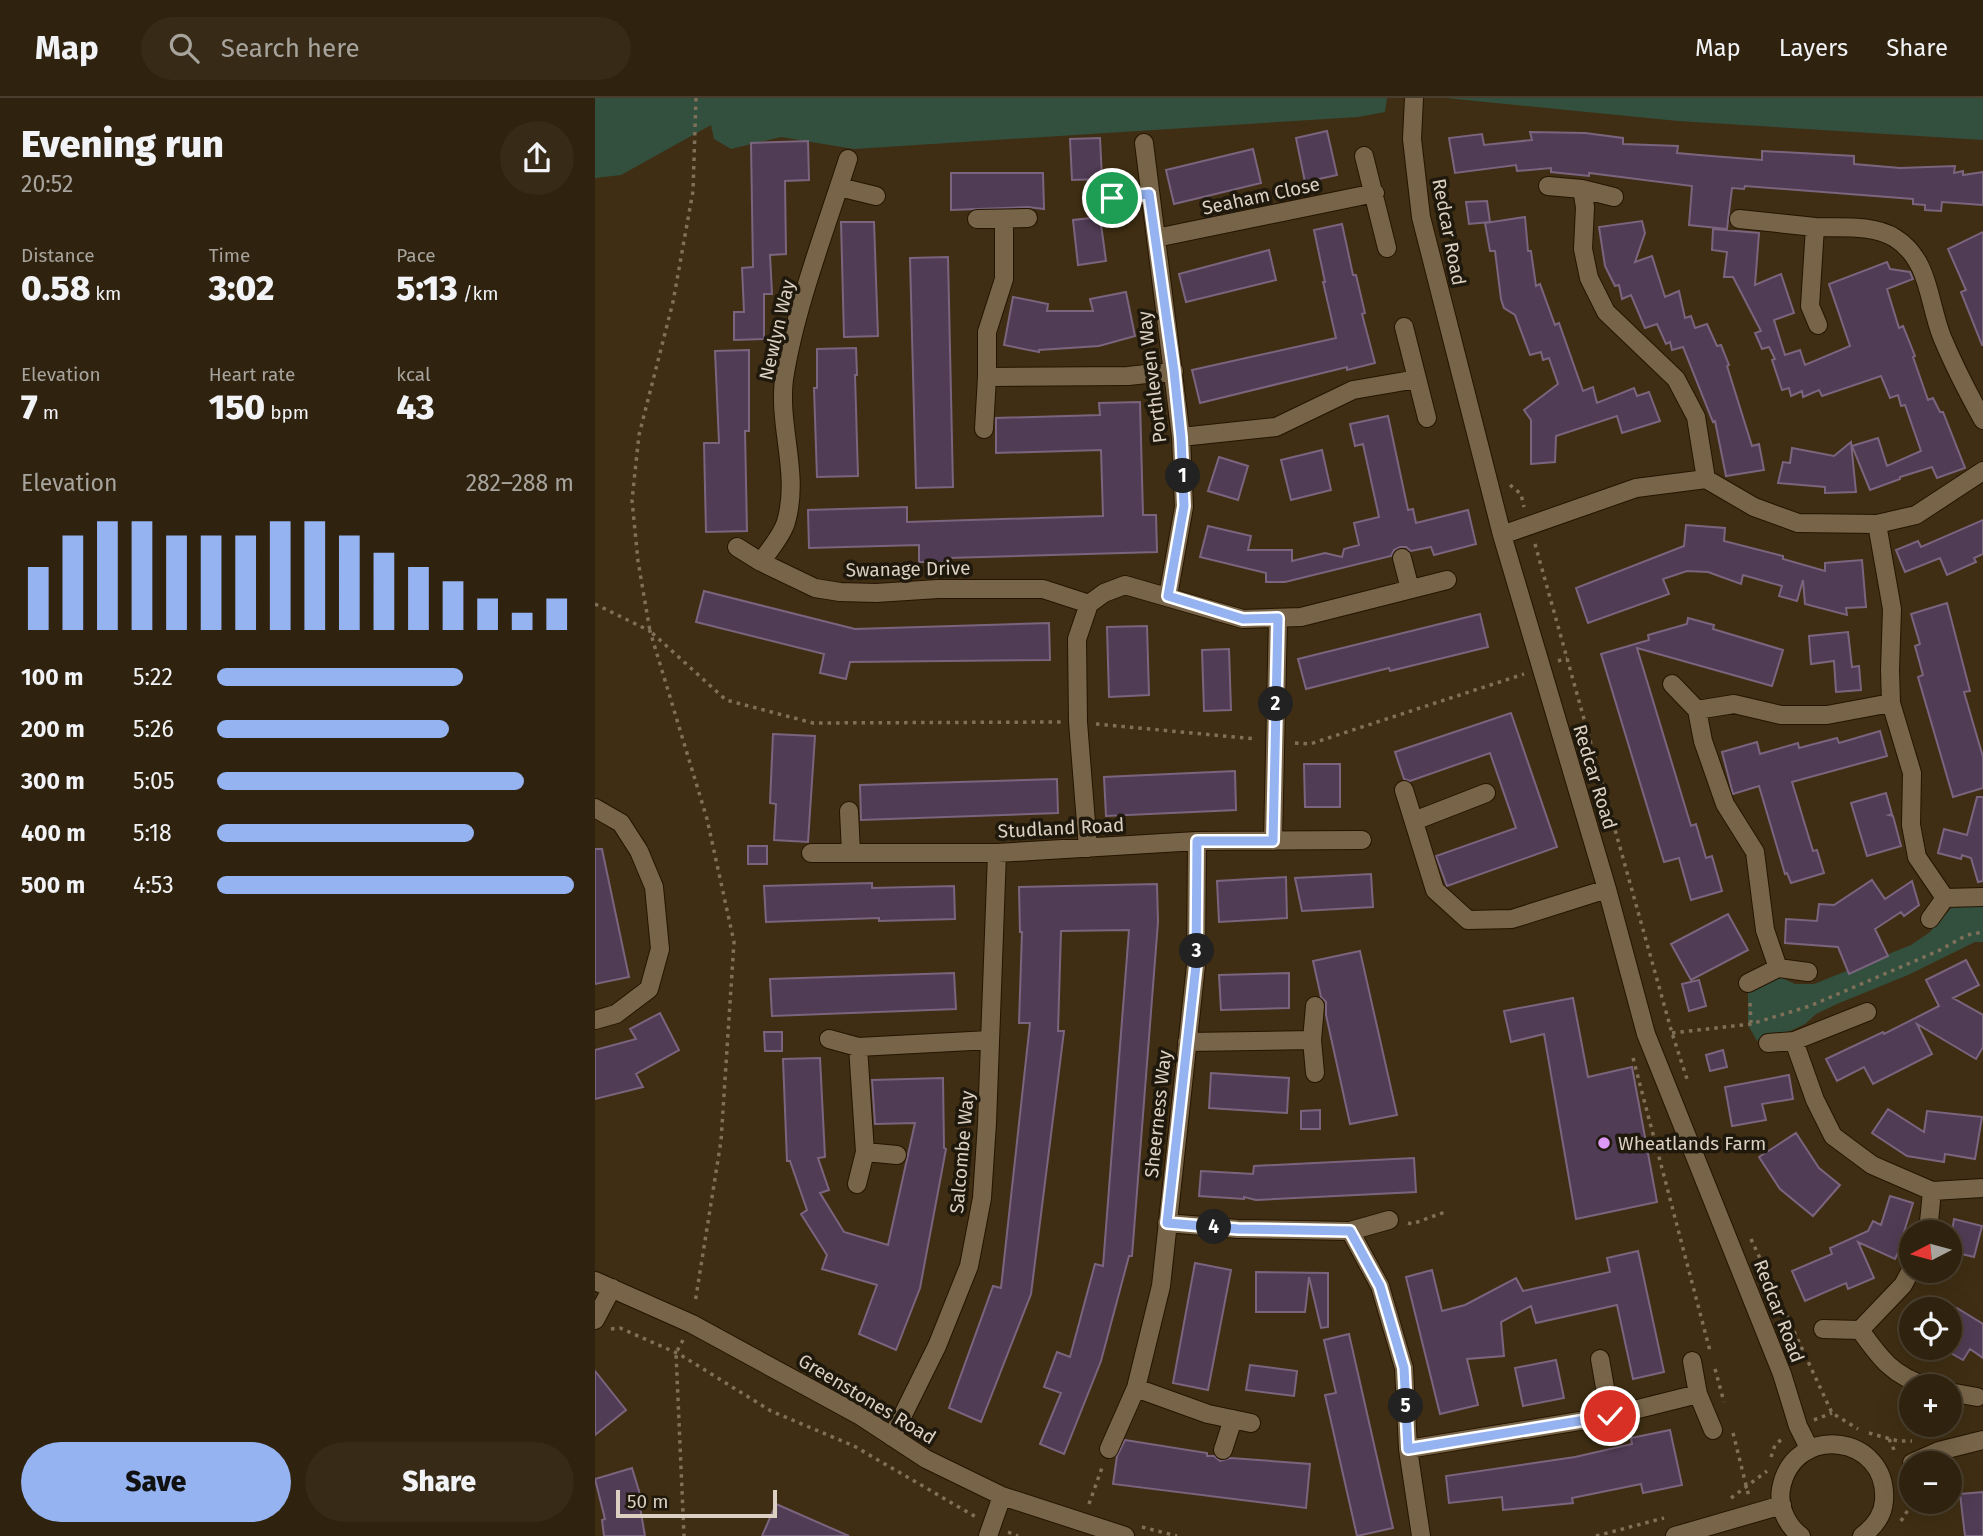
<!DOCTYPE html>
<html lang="en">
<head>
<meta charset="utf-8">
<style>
  :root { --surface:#2f220e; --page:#372a17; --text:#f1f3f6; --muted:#a7a49e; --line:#4a3f2e; --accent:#95b2f1 }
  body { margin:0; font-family:"Fira Sans",sans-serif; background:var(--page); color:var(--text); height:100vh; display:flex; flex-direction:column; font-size:26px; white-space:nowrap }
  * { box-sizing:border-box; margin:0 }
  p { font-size:23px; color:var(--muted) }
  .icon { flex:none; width:38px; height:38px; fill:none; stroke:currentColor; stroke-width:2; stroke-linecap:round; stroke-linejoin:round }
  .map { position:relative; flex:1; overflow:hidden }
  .drawer { display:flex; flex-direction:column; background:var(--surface); width:595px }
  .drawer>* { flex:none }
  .needle { width:46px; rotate:264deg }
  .controls { position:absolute; left:1304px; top:1122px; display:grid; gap:14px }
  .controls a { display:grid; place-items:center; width:63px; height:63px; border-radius:50%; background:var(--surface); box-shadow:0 7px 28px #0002,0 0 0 2px var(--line); font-size:35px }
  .scale { position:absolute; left:21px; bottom:18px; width:161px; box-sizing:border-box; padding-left:7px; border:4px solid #dbd0c1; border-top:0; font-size:19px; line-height:24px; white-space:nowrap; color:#dbd0c1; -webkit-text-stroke:5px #1f180c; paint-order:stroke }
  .pin { position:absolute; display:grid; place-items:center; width:60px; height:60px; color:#fff; margin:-30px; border:4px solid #fff; border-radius:50%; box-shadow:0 2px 7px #0007 }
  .km { position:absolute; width:35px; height:35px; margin:-18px; border-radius:50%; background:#222; color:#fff; font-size:19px; line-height:35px; text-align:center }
  .round { display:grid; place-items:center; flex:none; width:74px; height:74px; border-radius:37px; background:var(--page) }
  .head { display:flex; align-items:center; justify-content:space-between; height:119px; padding:0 21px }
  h1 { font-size:38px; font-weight:800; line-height:52px }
  .figures { display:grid; grid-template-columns:repeat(3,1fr); gap:10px; height:119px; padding:7px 21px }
  .figures div { display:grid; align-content:center }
  .figures b { font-size:35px; font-weight:800 }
  .figures small { font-size:19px; font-weight:400 }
  .figures p { font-size:19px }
  .chart { height:196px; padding:14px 21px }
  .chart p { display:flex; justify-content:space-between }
  .chart svg { width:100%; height:126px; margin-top:7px; stroke:var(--accent); stroke-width:6 }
  .action { display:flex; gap:14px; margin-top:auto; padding:14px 21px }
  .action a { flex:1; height:80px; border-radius:42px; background:var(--accent); color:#111; font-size:28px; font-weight:800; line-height:80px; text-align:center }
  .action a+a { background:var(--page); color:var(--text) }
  ul { padding:0 21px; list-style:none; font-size:23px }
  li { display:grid; grid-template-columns:112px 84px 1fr; align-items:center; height:52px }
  li i { height:18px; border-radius:9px; background:var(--accent) }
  header { display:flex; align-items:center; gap:42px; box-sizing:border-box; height:98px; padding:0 35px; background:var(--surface); border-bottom:2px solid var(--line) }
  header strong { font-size:33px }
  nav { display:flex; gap:38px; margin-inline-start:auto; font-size:24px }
  .search { width:490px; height:63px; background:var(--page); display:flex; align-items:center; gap:18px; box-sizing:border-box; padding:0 24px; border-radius:38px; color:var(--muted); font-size:26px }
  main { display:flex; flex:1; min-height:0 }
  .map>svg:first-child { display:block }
</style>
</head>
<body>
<header>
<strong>Map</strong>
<div class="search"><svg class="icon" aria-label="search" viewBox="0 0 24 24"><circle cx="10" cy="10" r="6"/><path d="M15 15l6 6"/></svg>Search here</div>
<nav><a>Map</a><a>Layers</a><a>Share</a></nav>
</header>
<main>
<section class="drawer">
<div class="head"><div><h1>Evening run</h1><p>20:52</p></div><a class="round"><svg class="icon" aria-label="share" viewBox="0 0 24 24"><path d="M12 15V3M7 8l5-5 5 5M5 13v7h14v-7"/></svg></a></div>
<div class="figures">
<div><p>Distance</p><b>0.58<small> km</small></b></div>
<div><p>Time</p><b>3:02</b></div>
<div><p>Pace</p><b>5:13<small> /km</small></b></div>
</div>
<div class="figures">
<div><p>Elevation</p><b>7<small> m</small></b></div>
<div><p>Heart rate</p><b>150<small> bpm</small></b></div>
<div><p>kcal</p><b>43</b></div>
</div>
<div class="chart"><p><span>Elevation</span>282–288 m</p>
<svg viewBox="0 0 160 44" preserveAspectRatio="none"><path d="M5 44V22M15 44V11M25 44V6M35 44V6M45 44V11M55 44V11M65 44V11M75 44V6M85 44V6M95 44V11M105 44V17M115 44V22M125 44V27M135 44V33M145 44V38M155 44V33"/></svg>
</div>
<ul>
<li><b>100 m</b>5:22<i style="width:69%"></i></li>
<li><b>200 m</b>5:26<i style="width:65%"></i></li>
<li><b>300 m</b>5:05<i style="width:86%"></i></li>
<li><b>400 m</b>5:18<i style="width:72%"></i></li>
<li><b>500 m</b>4:53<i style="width:100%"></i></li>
</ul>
<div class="action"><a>Save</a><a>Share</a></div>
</section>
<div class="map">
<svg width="1388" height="1438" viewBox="0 0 1388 1438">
  <rect width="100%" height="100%" fill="#3f2e13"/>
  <path fill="#33503f" d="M0 0H792L790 14 763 19 259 51 186 39 136 51 119 41 116 27 26 77 0 80Z
    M851 0H1388V42L1083 23Z
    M1388 807V844H1380L1313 877 1242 906 1221 916 1210 926 1191 935 1162 943 1153 927V885L1179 876 1200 886H1219L1316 847 1335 834 1358 808Z"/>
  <path fill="#503c54" stroke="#7a647e" stroke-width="2" d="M732 33 742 77 710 84 701 40Z
    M935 34 990 35 1028 40V46L1083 48 1082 55 1116 58 1167 62V53L1259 58V66L1305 70 1360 68 1359 75 1368 73V77L1388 74V107L1347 104 1346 113 1330 112V107L1318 106V101L1150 88 1149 91 1137 90 1132 131 1094 127 1097 88 994 75V78L956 74V70L922 73 921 67 860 75 854 40 887 36 889 47 937 42Z
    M505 40 507 81 477 82 475 41Z
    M213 43 214 82 190 83 191 156 175 157 177 196H169V241L139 242V214H149L147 170 158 169 156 45Z
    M658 51 666 85 579 106 571 72Z
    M356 75H448L449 111 433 109 356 112Z
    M892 103 895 124 874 126 871 104Z
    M505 119 511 163 483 167 478 122Z
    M930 119 933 153H936L941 188 945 186 960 227 964 225 988 293 998 289 1002 305 1039 290 1042 298 1054 294 1065 323 1027 335 1022 318 961 338 960 364 936 366V322L929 312 963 286 954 260 948 262 946 254 935 257 920 217 909 210 906 201 900 153H895L890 125Z
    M1047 123 1050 135 1040 164 1057 158 1070 199 1084 193 1090 220 1096 218 1100 230 1112 226 1122 248 1126 247 1134 267 1132 268 1157 348 1164 346 1169 372 1131 378 1120 323 1118 324 1088 249 1077 252 1075 244 1071 246 1062 226 1050 230 1036 197 1027 201 1024 187 1020 188 1010 168 1004 129Z
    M246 124H279L283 238 249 239Z
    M747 126 758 177H761L770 215 767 216 780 265 752 272V269L605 305 597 272 741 240 728 184H730L719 132Z
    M1118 131 1164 135 1160 187 1186 176 1199 215 1179 222 1190 257 1205 252 1210 267 1255 248 1234 186 1292 164 1295 171 1315 174 1318 181 1292 191 1304 230 1308 228 1320 258 1318 259 1333 302 1338 300 1345 314H1348L1370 370 1342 380 1337 369 1305 379V381L1275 392 1257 348 1283 340 1292 368 1326 353 1310 307 1306 308 1303 297 1295 300 1286 278 1227 298 1224 292 1208 299 1207 293 1196 298 1194 290 1187 292 1177 262 1180 261 1174 249 1167 251 1160 235 1166 233 1138 179H1129L1132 154 1117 152Z
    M1388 134V247H1387L1366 194 1371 192 1353 151Z
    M674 152 681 182 591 204 584 176Z
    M353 159 358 389 321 390 315 160Z
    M531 194 540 238 504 248 444 252V254L409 247 418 199 453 206 452 213H498L495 201Z
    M261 250 262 277H260L263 378 222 379 219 290H222V251Z
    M154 252V333H150L152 433 111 434 109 345H124L120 253Z
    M545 304 548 417H561L562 454 352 460V464H324V447L214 450 213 412 312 409V424L508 418 506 352 401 355V320L505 317 504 305Z
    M793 318 813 412 818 411 821 425 873 412 881 446 839 457 836 449 816 453 811 449H805L799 452 796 458 690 484H671V475L605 459 613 428 656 438 653 452H697V463L730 455 747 459 749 451 764 447 759 425 784 419 768 346 760 348 755 326Z
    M1256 344 1261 394 1230 395V389L1183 385 1188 364 1195 365 1197 350 1239 358Z
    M727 352 736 392 696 402 686 362Z
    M624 359 653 368 643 402 613 393Z
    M1388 422V456L1379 460 1381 464 1352 477 1345 460 1310 474 1301 452 1323 443 1326 449Z
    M1091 427 1130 430 1129 443 1188 458V461L1230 473V465L1267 462 1271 509 1251 510 1252 517 1210 506 1208 482 1202 503 1184 498 1187 488 1148 477 1146 486 1113 474 1092 473 1068 481 1074 496 993 525 981 490 1089 448Z
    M109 493 260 531 454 525 455 562 255 564 251 581 225 575 229 556 101 524Z
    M1352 505 1375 593 1369 594 1388 659V690L1358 699 1323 579 1328 577 1320 548 1325 546 1316 516Z
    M885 516 893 549 795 573 794 570 711 591 703 561Z
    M1093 520 1119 527 1118 531 1188 552 1177 588 1042 550 1096 728 1101 726 1111 760 1117 758 1127 793 1096 802 1084 760 1069 764 1006 556 1054 542 1053 537 1092 526Z
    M552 528 554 597 514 599 512 529Z
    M1253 534 1257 569 1264 568 1266 592 1241 594 1239 563 1216 566 1214 538Z
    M634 551 636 612 609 613 607 552Z
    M916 615 962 749 852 788 841 758 921 730 895 655 815 683 809 681 800 654Z
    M1285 633 1292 658 1197 684 1218 753 1222 752 1229 775 1196 785 1192 775 1190 776 1164 688 1138 696 1127 654 1162 644 1165 656 1203 645 1204 650 1242 640 1244 645Z
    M178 636 220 638 213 744 179 742 181 706 175 705Z
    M709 666H745V709H710Z
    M640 673 641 712 511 718 509 679Z
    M462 681 463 715 266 722 265 687Z
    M1291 695 1297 716 1294 717 1298 718 1306 748 1272 758 1256 705Z
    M1382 699H1388V783L1383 784 1376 760 1367 757 1366 761 1343 755 1349 731 1372 737Z
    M153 748H172V766H153Z
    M0 751H7L34 879 0 886Z
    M776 776 778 809 707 813 700 780Z
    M691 779 692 820 624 824 622 783Z
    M1277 782 1290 801 1317 783 1324 807 1309 818 1306 814 1280 831 1293 858 1254 876 1243 849 1190 845 1191 821 1222 823 1224 806 1239 807Z
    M277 785V790L359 788 360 821 284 823V820L171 824 169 788Z
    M562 786 563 824 537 1158H534L506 1263 469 1356 445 1346 466 1295 449 1289 462 1254 475 1259 500 1166 508 1168 534 832 466 833 463 933H469L436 1196 386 1324 354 1310 398 1188 406 1190 435 925H424L427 834H425L424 789Z
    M1133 816 1153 852 1096 882 1076 846Z
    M765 853 802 1017 755 1026 731 917V904L726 899 718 863Z
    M1371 862 1384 887 1358 900 1388 917V949L1381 961 1322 926 1337 956 1278 986 1269 969 1242 983 1231 961 1288 934 1289 936 1344 908 1331 882Z
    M359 875 361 911 177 918 175 881Z
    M694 875V910L626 912 624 877Z
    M1104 882 1111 908 1094 913 1087 886Z
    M978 900 993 979 1037 969 1062 1104 981 1121 949 936 916 944 909 913Z
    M65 915 84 952 41 976 48 989 0 1001V952L41 941 35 931Z
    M169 934H187V953H170Z
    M1128 952 1132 969 1115 973 1111 957Z
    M225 960 230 1059 223 1060 234 1092 225 1095 249 1134 293 1147 320 1025 280 1026 277 982 348 980 349 1050 351 1051 325 1190 301 1252 264 1236 282 1187 227 1171 232 1157 206 1116 212 1112 195 1063H192L188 961Z
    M616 975 694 980 692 1015 614 1010Z
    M1194 977 1198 1001 1167 1006 1171 1022 1137 1028 1130 989Z
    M1293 1011 1329 1034 1332 1013 1387 1019 1380 1061 1350 1056 1349 1064 1312 1058 1277 1035Z
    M725 1012V1031H706V1013Z
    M1201 1035 1224 1070 1245 1087 1218 1118 1185 1091 1164 1059Z
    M819 1060 821 1094 661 1102 649 1099V1101L604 1098 606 1073 658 1076 659 1068Z
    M1295 1098 1318 1105 1308 1137 1311 1138 1300 1161 1263 1144 1279 1180 1253 1191 1251 1185 1210 1203 1197 1173 1237 1156 1235 1150 1273 1133 1278 1123 1286 1127Z
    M1359 1121 1387 1128 1379 1159 1354 1153Z
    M1043 1153 1069 1274 1038 1281 1022 1207 941 1225 936 1208 906 1224 909 1258 872 1261 883 1307 845 1316 811 1179 837 1172 847 1213 870 1207 921 1180 928 1193 1015 1174 1012 1160Z
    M600 1165 636 1172 613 1292 578 1285Z
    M661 1174 733 1175V1229L726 1230 714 1179 710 1214H661Z
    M1362 1210 1388 1226V1260L1375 1251 1368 1262 1354 1254V1223Z
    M754 1236 798 1430 762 1438 730 1297 741 1295 729 1242Z
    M961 1262 969 1300 928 1308 920 1270Z
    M655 1267 702 1273 699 1298 651 1292Z
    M0 1273 31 1312 0 1337Z
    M1075 1332 1087 1387 1048 1395 1046 1386 977 1400 978 1405 908 1412 907 1399 854 1405 851 1378 980 1359 1037 1346 1036 1340Z
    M530 1342 612 1355V1358H619L625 1363 636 1360 715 1366 711 1410 518 1386 522 1358Z
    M37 1370 47 1403H44L50 1438H9L7 1422 10 1421 0 1381Z
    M1388 1394V1438H1370L1365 1396Z
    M181 1406 254 1438H167Z"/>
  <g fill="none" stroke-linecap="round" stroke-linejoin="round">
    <defs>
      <path id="minor" d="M819 0 817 41 826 119 907 437 1012 791 1051 936 1187 1276 1203 1328 1214 1350
        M549 45 586 339 589 409 573 498
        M769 58 792 150
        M953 88 987 91
        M244 89 281 98
        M1019 99 987 91 990 109 988 151 994 180 1011 214 1081 281 1101 319 1111 381
        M517 100 554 96
        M382 121 433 120
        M1144 121 1220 129
        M561 140 780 95
        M1223 227 1215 208 1220 129C1245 130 1278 126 1300 140 1335 162 1333 204 1347 239 1359 268 1373 295 1388 322
        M809 229 832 320
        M392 279 533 278 579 273
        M389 331 392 279V234L409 181V121
        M586 339 681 329 758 292 822 281
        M1282 426 1297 511 1295 572 1296 605 1317 675 1316 727 1322 759 1350 800 1388 799
        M907 437 1041 390 1111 381 1159 409 1203 425 1282 426 1321 417 1388 373
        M142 449 166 464 220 490 245 494 281 495 343 491H448L494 506
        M807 460 815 491
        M166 464C174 452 187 438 191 424 205 376 183 329 189 281 200 210 231 130 253 61
        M1077 586 1102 612
        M809 692 840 792 873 822 917 821 1012 791
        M0 710 26 725 44 753 59 789 65 851 54 891 21 916 0 922
        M254 713 256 755
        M819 723 891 695
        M678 743 683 520
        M493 750 483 624 482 541 494 506 509 495 530 487 648 521 706 519 852 482
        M216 755H402L602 743 767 742
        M1335 821 1350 800
        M1213 874 1183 870 1170 832 1160 754 1130 706 1108 643 1102 612 1139 606 1186 617H1232L1296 605
        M1153 885 1183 870
        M720 908 717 942 720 975
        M234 941 263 949 395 942
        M1199 943 1220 1002 1238 1038 1277 1067 1337 1093 1388 1090
        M592 944 717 942
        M1173 945 1199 943 1272 914
        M270 1054 302 1057
        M262 1086 270 1054 263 949
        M572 1125 643 1131 755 1133 785 1188 809 1270 813 1351 826 1438
        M755 1133 794 1122
        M1333 1134 1337 1093
        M0 1183 97 1226 264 1317 331 1361 407 1398 530 1438
        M0 1222 17 1190
        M1228 1231 1265 1232C1285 1260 1298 1278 1332 1288
        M1265 1232 1308 1187 1316 1172
        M1005 1261 1015 1318
        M1097 1263 1103 1296 1118 1332
        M541 1290 613 1316 656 1325
        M1354 1294 1382 1299
        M297 1339 342 1248 374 1168 387 1100 392 1025 402 755
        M514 1351 541 1290 566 1188 601 867 602 743
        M813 1351 1015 1318 1103 1296
        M628 1352 638 1321
        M1317 1365 1344 1353 1388 1342
        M393 1438 407 1398
        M1080 1438 1187 1407
        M1206 1438C1192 1428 1183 1408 1186 1391 1198 1324 1294 1336 1289 1403 1288 1418 1279 1429 1267 1438"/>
    </defs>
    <use href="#minor" stroke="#251500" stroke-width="20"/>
    <path stroke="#7f705a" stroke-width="3.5" stroke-dasharray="3.5 5" stroke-linecap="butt" d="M101 0 98 93 78 204 44 337 37 402 43 463 55 533 131 602 218 625 466 624
      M915 387 926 396 929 409
      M940 446 1077 935 1093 984
      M0 506 55 533 112 721 139 844 126 1043 100 1205
      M963 563 972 560
      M501 626 661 641
      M700 645 715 646 929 576
      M1155 905 1156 925
      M1077 935 1156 926 1215 908 1343 853 1372 837 1388 834
      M1038 960 1115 1253
      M813 1125 817 1126 850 1114
      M1156 1141 1237 1315 1263 1331
      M16 1231 25 1230 84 1256 176 1313 259 1348 381 1419
      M88 1242 81 1255 89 1438
      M1120 1271 1129 1304
      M1219 1322 1237 1315
      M1138 1335 1154 1399
      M1274 1335 1303 1343H1317
      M1294 1341 1301 1356
      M1176 1359 1180 1347 1188 1340
      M1312 1383 1316 1398
      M1136 1400 1172 1373
      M494 1406 508 1367
      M1306 1423 1318 1404
      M547 1429 582 1438
      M413 1434 423 1438
      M1001 1438 1069 1420"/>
    <use href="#minor" stroke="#786549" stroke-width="18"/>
  </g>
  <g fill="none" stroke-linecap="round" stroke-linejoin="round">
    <defs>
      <path id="route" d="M517 100 554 96 579 273 586 340 589 408 573 498 648 521 683 520 678 743H602L601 867 572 1125 643 1131 755 1133 785 1188 809 1270 813 1351 1015 1318"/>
    </defs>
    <use href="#route" stroke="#fff" stroke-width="14"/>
    <use href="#route" stroke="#95b2f1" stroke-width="9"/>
  </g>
  <circle fill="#dc99f5" stroke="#1f180c" stroke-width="2.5" cx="1009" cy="1045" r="7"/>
  <g text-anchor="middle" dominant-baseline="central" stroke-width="7" stroke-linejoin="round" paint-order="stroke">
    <g font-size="19" fill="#dbd0c1" stroke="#1f180c">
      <text transform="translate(666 98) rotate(-12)">Seaham Close</text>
      <text transform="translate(854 134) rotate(79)">Redcar Road</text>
      <text transform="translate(182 232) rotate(-77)">Newlyn Way</text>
      <text transform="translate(557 279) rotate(-97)">Porthleven Way</text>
      <text transform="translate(313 471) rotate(-1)">Swanage Drive</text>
      <text transform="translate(1000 679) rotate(73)">Redcar Road</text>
      <text transform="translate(466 730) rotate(-3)">Studland Road</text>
      <text transform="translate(563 1016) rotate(-84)">Sheerness Way</text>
      <text transform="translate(367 1054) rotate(-85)">Salcombe Way</text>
      <text transform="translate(1184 1213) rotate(69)">Redcar Road</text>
      <text transform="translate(272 1301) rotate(31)">Greenstones Road</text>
    </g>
    <g font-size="19" fill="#dbd0c1" stroke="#1f180c" text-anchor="start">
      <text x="1023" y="1045">Wheatlands Farm</text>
    </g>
  </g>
</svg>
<div class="controls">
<a><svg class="needle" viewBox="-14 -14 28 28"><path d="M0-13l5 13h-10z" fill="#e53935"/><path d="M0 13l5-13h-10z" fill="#a7a49e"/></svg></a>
<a><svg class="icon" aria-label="locate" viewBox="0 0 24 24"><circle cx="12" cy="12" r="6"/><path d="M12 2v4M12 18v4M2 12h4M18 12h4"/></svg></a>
<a>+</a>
<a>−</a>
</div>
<div class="scale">50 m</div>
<div class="pin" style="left:517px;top:100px;background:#1e9e55"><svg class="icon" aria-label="arrive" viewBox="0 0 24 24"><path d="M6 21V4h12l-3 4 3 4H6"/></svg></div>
<div class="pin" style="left:1015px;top:1318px;background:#d93025"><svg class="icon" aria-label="check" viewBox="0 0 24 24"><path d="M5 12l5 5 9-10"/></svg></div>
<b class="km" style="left:588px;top:378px">1</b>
<b class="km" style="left:681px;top:606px">2</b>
<b class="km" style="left:602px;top:853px">3</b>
<b class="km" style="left:619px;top:1129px">4</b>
<b class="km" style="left:811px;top:1308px">5</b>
</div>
</main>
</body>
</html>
